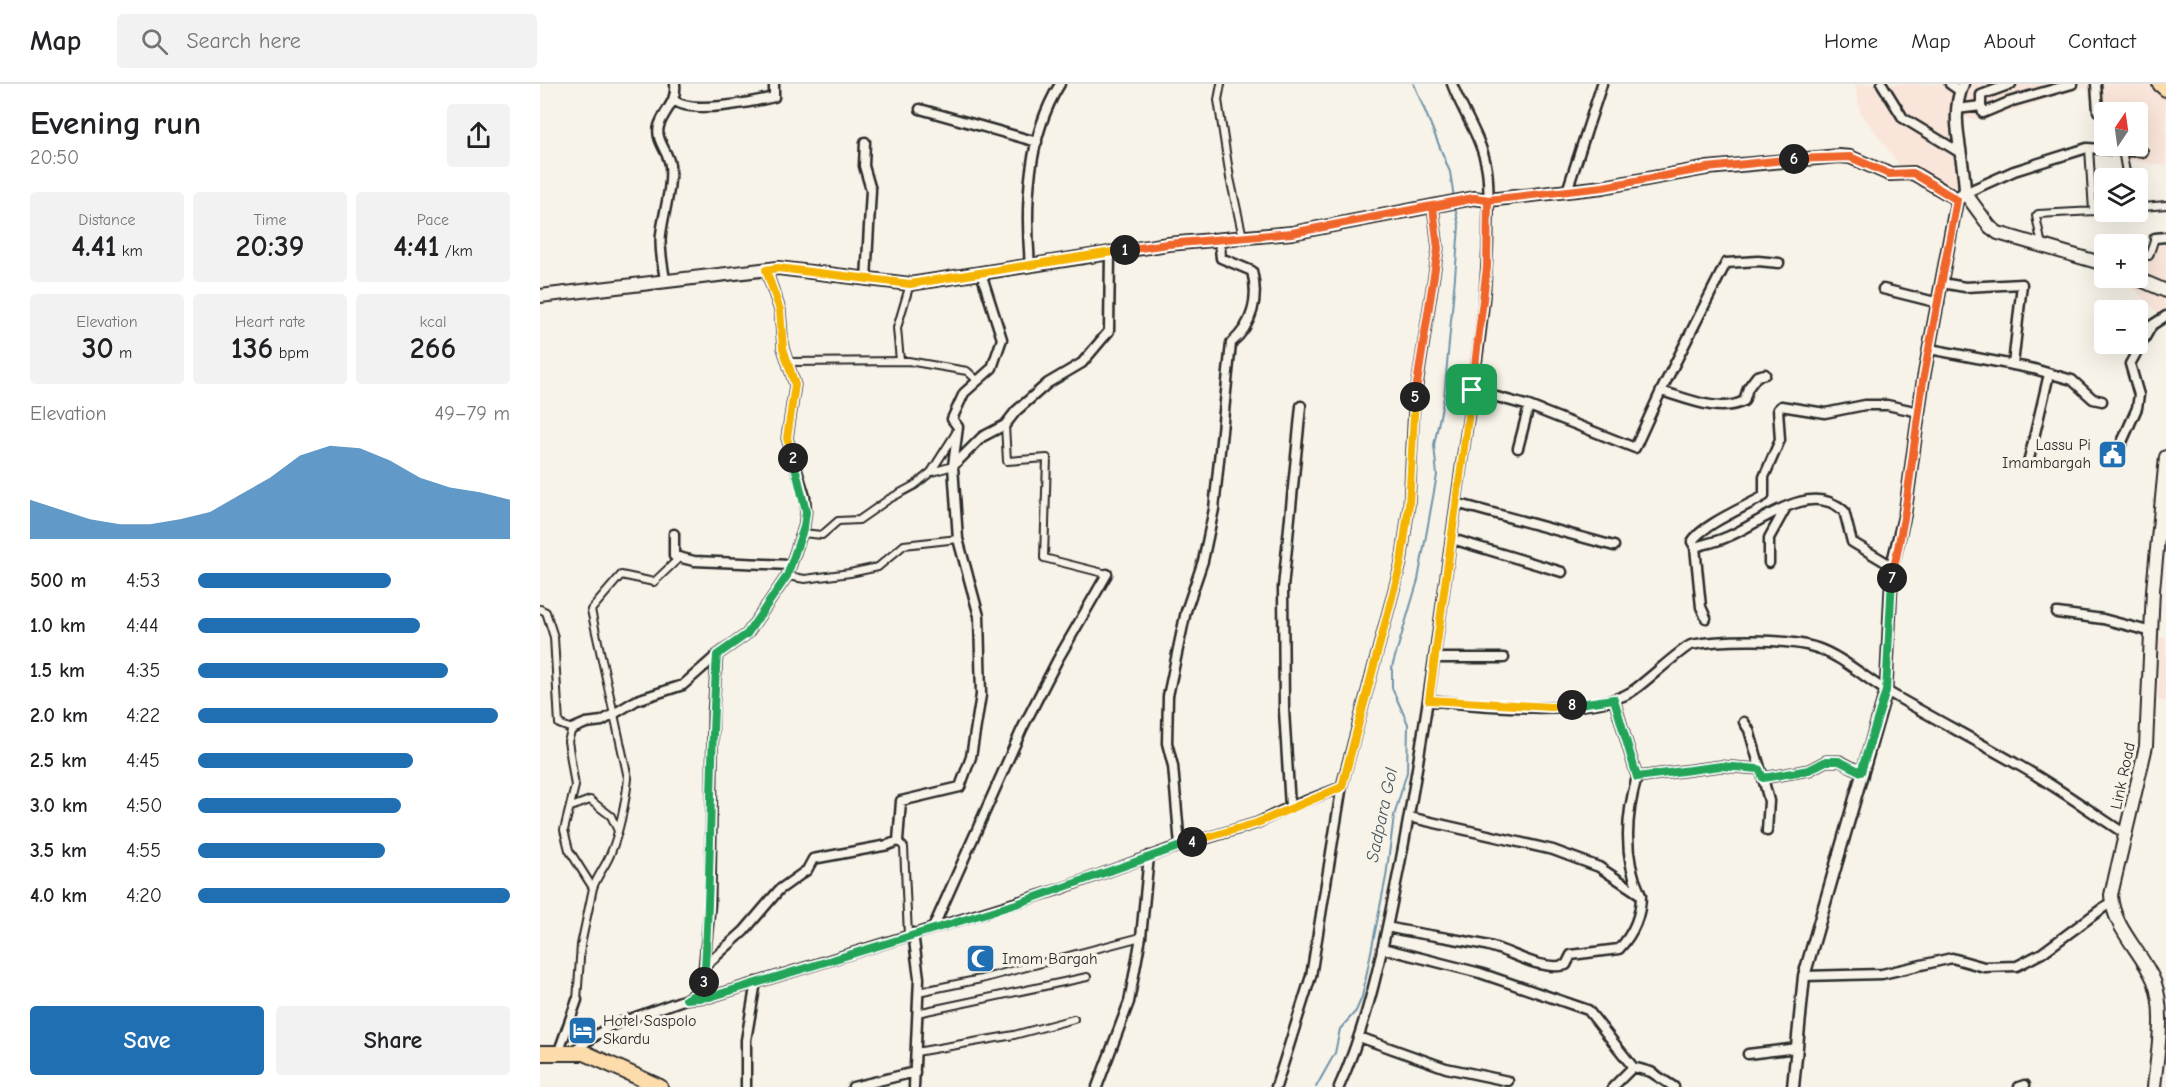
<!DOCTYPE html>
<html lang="en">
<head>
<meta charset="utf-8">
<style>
  :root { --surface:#fff; --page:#f2f2f2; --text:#202124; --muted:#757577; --line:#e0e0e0; --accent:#1f6fb2 }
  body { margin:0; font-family:"Comic Neue",sans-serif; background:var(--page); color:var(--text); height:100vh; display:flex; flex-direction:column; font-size:22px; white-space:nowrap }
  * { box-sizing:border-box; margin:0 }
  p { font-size:20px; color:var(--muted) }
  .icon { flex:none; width:33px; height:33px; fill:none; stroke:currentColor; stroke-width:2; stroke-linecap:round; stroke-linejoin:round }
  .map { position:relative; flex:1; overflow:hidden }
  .details { display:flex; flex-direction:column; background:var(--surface); width:540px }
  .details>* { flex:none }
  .needle { width:39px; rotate:13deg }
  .controls { position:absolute; left:1554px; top:18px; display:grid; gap:12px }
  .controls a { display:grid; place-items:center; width:54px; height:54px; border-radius:6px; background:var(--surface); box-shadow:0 6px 24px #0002; font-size:30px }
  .pin { position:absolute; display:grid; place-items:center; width:51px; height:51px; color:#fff; margin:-26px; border-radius:12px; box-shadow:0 3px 9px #0006 }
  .km { position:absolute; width:30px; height:30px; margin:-15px; border-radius:50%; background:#222; color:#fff; font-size:16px; line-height:30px; text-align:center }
  .round { display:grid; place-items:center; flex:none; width:63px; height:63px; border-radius:6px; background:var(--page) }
  .headline { display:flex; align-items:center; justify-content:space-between; height:102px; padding:0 30px }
  h1 { font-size:33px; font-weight:800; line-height:45px }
  .figures { display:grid; grid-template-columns:repeat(3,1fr); gap:9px; height:102px; padding:6px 30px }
  .figures div { display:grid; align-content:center; border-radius:6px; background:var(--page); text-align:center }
  .figures b { font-size:30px; font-weight:800 }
  .figures small { font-size:16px; font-weight:400 }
  .figures p { font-size:16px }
  .chart { height:168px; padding:12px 30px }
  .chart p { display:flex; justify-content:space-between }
  .chart svg { width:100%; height:108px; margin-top:6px; fill:var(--accent); opacity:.7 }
  .action { display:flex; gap:12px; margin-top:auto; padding:12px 30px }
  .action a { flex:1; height:69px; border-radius:6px; background:var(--accent); color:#fff; font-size:24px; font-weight:800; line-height:69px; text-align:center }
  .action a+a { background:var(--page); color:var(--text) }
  ul { padding:0 30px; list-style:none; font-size:20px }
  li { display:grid; grid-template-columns:96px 72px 1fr; align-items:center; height:45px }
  li i { height:15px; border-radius:8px; background:var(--accent) }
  header { display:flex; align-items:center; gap:36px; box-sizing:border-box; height:84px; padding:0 30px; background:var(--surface); border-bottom:2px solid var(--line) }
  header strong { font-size:28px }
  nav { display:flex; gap:33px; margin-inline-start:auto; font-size:21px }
  .search { width:420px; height:54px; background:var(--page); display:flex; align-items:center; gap:15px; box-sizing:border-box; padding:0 21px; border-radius:6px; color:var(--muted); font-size:22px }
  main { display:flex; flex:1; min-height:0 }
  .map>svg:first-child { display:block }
</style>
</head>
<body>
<header>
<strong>Map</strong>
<div class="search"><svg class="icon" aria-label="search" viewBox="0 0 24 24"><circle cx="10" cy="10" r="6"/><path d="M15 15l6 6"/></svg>Search here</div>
<nav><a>Home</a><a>Map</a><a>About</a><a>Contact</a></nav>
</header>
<main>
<section class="details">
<div class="headline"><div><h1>Evening run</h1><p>20:50</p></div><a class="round"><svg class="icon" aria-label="share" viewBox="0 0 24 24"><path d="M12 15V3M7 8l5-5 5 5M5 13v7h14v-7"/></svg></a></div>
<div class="figures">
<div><p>Distance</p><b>4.41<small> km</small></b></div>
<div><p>Time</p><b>20:39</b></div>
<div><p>Pace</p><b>4:41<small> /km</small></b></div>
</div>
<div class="figures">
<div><p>Elevation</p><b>30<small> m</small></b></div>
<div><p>Heart rate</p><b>136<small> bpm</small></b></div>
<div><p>kcal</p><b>266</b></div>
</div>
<div class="chart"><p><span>Elevation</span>49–79 m</p>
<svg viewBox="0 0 160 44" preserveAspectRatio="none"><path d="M0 44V28L10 32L20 36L30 38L40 38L50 36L60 33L70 26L80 19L90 10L100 6L110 7L120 12L130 19L140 23L150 25L160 28V44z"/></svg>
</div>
<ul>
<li><b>500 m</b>4:53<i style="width:62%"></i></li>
<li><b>1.0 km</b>4:44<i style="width:71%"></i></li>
<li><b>1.5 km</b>4:35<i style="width:80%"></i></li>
<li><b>2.0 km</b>4:22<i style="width:96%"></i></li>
<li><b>2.5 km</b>4:45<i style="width:69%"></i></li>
<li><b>3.0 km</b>4:50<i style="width:65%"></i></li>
<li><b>3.5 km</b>4:55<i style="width:60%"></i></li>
<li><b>4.0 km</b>4:20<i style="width:100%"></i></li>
</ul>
<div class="action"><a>Save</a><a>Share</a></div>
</section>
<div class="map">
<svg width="1626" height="1003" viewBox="0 0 1626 1003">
  <rect width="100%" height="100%" fill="#f7f3e8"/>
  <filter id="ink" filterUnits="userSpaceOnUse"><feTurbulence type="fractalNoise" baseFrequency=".0167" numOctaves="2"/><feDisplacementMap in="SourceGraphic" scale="12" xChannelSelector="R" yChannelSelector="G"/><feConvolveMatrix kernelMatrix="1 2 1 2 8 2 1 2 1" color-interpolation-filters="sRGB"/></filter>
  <g filter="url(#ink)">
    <path fill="#f9e5d9" d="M1315 0H1626V89L1625 82 1573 73 1568 62H1598V28H1564V54L1546 3 1441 36 1414 32 1423 117 1415 121 1368 93 1320 27Z
      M1612 161H1626V237L1583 194H1598V187L1601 188Z
      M1619 553 1626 554V618L1618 616Z"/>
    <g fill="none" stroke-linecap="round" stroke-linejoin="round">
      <path stroke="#7094aa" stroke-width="2" d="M874 0 910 88 914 114
        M776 1003 795 969 800 945 816 927 822 913 846 793 854 732 867 688 868 640 852 604V583L878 496 897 391 894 361 904 313 915 193 919 142 915 123"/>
      <defs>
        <path id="pedestrian" d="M681 0 678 16 690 94 703 153
          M1549 64 1553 127
          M1582 66 1587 94
          M1598 116 1603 123 1626 121
          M1502 162 1496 132 1498 130 1555 127 1593 132 1603 123
          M1609 172 1615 154
          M360 277 357 244 370 200
          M248 278 368 277 427 287 438 297
          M465 341 467 377 507 374 504 474 567 490
          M392 388 413 382
          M262 449 282 451 298 437 319 436 349 415 375 401 391 388 417 347
          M247 492 265 495 310 489 338 483 364 461 418 455
          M0 525 6 528 14 553 19 640 32 645 28 657 35 702 24 746 29 766 53 804 41 861 37 916
          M31 723 50 716 71 732 78 747
          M358 757 364 763 368 851
          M53 804C57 792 65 783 70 771 79 750 86 717 88 694L51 526 81 491 114 498 137 476
          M378 908 441 895 601 853
          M377 929 547 893
          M376 968 474 951 534 935"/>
        <path id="minor" d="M1342 0 1363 34 1419 68
          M1410 0 1420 7
          M1556 0 1558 27
          M134 16C151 31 213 18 234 13V0
          M1441 22 1443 29 1469 18 1532 0
          M380 25 497 58
          M1417 25 1441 22V11L1471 0
          M325 58 324 82 331 106 326 196
          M1027 107 1062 0
          M1425 109 1474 87 1547 64 1603 68
          M1615 154 1626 153
          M490 182C485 121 487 53 520 0
          M125 196C123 181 119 165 121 150 124 127 132 104 130 81 128 67 115 56 119 42 124 26 137 19 135 0
          M1402 199 1425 203 1482 200 1473 281
          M1343 205 1399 219
          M1390 265 1494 285 1532 296 1553 315 1562 317
          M932 306 989 322 978 364
          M1121 307C1146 314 1179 330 1204 317L1208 304 1217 292 1225 290
          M989 322 1095 364 1121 307 1186 179 1218 177 1239 179
          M1578 367 1597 324 1599 311 1590 280 1612 241 1626 232
          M1488 379 1509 290
          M413 382 418 343 412 335 424 309 452 284 462 255 441 189
          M916 419 1074 462
          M134 450V472L154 477 250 481
          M912 455 1022 488
          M1155 463 1161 523 1166 534
          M1229 479V454L1245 425
          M1352 482 1312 458 1304 427C1269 395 1220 440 1187 453 1176 458 1165 460 1155 463L1152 458C1160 442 1207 422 1224 412V393L1240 356 1238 325 1241 322 1285 329 1325 321H1347L1379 328
          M1517 529 1563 535 1612 548
          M895 574H964
          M1074 615 1097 693 1181 682 1219 685
          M889 616C937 622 1051 633 1091 608 1104 600 1143 563 1151 561 1181 555 1248 554 1277 564 1303 573 1326 595 1350 609 1393 634 1437 657 1480 682 1517 703 1551 728 1587 751
          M1204 638 1209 646 1223 694 1269 686 1286 677H1300L1321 688
          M32 645 46 639 62 637 97 616 143 601 177 571 207 550 247 492 264 443 266 428 265 413 247 354 255 301 243 264 240 226 226 186
          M1097 693C1086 731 1083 772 1100 809
          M1223 694 1229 717 1227 747
          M750 723 802 703
          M640 762 633 682 627 659 628 612 646 527 663 477 674 425 691 259C713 241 719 214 712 187L681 174 679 155
          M847 843C881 851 916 854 949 862 973 868 1000 887 1026 881L1031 871 1079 865C1093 850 1101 832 1101 811L1059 783 1013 766 869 733
          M393 844 482 645 518 575 567 490
          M373 849 379 894 374 1003
          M842 864 940 889 1048 926 1093 983
          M165 882 204 847 239 806 267 786 273 775 348 761 358 757 361 717 420 703 431 673 441 611 439 532 418 455 413 382 442 353 465 341 476 327 508 299 542 279 569 247 570 169
          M1264 892 1342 890 1412 874 1444 883 1477 882 1502 869 1571 818
          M146 915 170 913 520 805 627 766 717 739 750 723 744 626 743 504 761 322
          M819 953 906 984 968 997
          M19 967 37 916
          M33 967 70 942 146 915 162 904 170 820 173 630 177 571
          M1208 970 1257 964
          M206 1003V956L216 898
          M313 1003 375 988
          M557 1003 589 918 601 853 609 772
          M736 1003 771 892 802 701 861 479 869 421 874 322 898 165 893 123
          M799 1003C830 935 844 858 859 785 884 656 901 527 919 398 930 316 946 235 948 152 948 131 950 107 947 86 942 54 923 29 912 0
          M1073 1003 1093 983 1111 988 1134 1003
          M1479 1003 1485 1001"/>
        <path id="tertiary" d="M1423 0C1408 36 1425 72 1425 109
          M1253 1003 1264 892 1346 607 1352 482 1365 429 1383 297 1417 115"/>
        <path id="secondary" d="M1596 194 1626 207
          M0 212 238 184 370 200 628 160 752 149 934 114 948 116 1063 103 1167 84 1299 72 1310 73 1349 90 1373 89 1417 115 1425 109 1450 143 1458 149 1564 180
          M1614 1003C1617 971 1626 928 1614 897 1602 868 1573 844 1571 811L1606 662 1613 506 1626 373"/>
        <path id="trunk" d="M1620 0 1626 5
          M0 969H45L120 1003"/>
      </defs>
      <use href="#pedestrian" stroke="#2b2b2b" stroke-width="10"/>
      <use href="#minor" stroke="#2b2b2b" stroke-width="13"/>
      <use href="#tertiary" stroke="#2b2b2b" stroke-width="15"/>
      <use href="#secondary" stroke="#2b2b2b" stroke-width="16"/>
      <use href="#trunk" stroke="#2b2b2b" stroke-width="18"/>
      <use href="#pedestrian" stroke="#f7f3e8" stroke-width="6"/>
      <use href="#minor" stroke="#f7f3e8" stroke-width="8"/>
      <use href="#tertiary" stroke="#f7f3e8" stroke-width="10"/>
      <use href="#secondary" stroke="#f7f3e8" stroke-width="12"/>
      <use href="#trunk" stroke="#fddcac" stroke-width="14"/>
    </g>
  </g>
  <g fill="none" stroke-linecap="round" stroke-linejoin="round" filter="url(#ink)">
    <defs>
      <path id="split-1" d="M585 166 628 160 752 149 934 114 948 116 947 183 932 306"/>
      <path id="split-2" d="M253 374 247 354 255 301 243 264 240 226 226 186 238 184 370 200 585 166"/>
      <path id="split-3" d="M164 898C172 789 169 680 177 571L207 550 247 492 264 443 266 428 253 374"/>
      <path id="split-4" d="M164 898 160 908 146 915 170 913 476 820 652 758"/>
      <path id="split-5" d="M652 758 717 739 802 703 861 479 869 421 875 313"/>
      <path id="split-6" d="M875 313 898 165 893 123 934 114 948 116 1063 103 1167 84 1254 75"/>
      <path id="split-7" d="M1254 75 1310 73 1349 90 1373 89 1417 116 1383 297 1365 429 1352 494"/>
      <path id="split-8" d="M1032 621 1074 615 1097 693 1181 682 1219 685 1223 694 1269 686 1286 677H1299L1321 688 1346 607 1352 494"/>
      <path id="split-9" d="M932 306 889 616 1011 623 1032 621"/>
    </defs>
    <use href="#split-1" stroke="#fff" stroke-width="12"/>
    <use href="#split-2" stroke="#fff" stroke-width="12"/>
    <use href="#split-3" stroke="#fff" stroke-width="12"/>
    <use href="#split-4" stroke="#fff" stroke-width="12"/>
    <use href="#split-5" stroke="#fff" stroke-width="12"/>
    <use href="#split-6" stroke="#fff" stroke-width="12"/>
    <use href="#split-7" stroke="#fff" stroke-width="12"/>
    <use href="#split-8" stroke="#fff" stroke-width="12"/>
    <use href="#split-9" stroke="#fff" stroke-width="12"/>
    <use href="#split-1" stroke="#f0652b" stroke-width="8"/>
    <use href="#split-2" stroke="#f5b400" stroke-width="8"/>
    <use href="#split-3" stroke="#22a559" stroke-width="8"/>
    <use href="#split-4" stroke="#22a559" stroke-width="8"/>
    <use href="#split-5" stroke="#f5b400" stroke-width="8"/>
    <use href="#split-6" stroke="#f0652b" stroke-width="8"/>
    <use href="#split-7" stroke="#f0652b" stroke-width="8"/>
    <use href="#split-8" stroke="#22a559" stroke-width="8"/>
    <use href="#split-9" stroke="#f5b400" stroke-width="8"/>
  </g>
  <defs>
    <symbol id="civic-square" viewBox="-11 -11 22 22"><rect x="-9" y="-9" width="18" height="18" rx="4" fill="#1f6fb2" stroke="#f7f3e8"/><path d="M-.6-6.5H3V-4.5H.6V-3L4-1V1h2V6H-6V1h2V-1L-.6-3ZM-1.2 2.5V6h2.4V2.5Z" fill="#fff"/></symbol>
    <symbol id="mosque-square" viewBox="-11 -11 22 22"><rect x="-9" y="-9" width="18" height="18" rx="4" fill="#1f6fb2" stroke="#f7f3e8"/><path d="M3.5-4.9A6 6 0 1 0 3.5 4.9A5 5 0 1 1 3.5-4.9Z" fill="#fff"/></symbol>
    <symbol id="hotel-square" viewBox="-11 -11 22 22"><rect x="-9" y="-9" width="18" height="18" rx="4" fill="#1f6fb2" stroke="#f7f3e8"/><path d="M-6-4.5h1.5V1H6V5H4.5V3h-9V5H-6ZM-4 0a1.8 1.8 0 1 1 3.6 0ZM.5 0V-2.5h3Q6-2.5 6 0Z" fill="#fff"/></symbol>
  </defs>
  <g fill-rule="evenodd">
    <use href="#civic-square" x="1556" y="354" width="33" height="33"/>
    <use href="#mosque-square" x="424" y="858" width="33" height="33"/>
    <use href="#hotel-square" x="26" y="930" width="33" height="33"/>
  </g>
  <g text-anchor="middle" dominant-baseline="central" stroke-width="6" stroke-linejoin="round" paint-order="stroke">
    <g font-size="16" fill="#2b2b2b" stroke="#f7f3e8" text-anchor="start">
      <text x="1551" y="361" text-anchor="end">Lassu Pi<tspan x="1551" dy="18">Imambargah</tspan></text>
      <text x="462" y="875">Imam Bargah</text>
      <text x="63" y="937">Hotel Saspolo<tspan x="63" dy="18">Skardu</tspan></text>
    </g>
    <g font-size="16" fill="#2b2b2b" stroke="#f7f3e8">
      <text transform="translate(1583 692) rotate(-78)">Link Road</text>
    </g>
    <g font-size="18" font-style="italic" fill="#485760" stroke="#f7f3e8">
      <text transform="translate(842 731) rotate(-78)">Sadpara Gol</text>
    </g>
  </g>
</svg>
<div class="controls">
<a><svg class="needle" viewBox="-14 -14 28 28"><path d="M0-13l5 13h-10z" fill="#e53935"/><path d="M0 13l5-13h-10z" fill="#757577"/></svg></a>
<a><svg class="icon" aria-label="layers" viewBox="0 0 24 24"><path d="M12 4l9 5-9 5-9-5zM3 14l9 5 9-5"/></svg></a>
<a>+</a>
<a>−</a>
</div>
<div class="pin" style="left:932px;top:306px;background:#1e9e55"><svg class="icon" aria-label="arrive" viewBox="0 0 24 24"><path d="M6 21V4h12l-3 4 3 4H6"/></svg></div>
<b class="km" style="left:585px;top:166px">1</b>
<b class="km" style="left:253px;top:374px">2</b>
<b class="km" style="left:164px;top:898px">3</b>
<b class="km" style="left:652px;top:758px">4</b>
<b class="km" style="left:875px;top:313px">5</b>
<b class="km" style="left:1254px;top:75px">6</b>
<b class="km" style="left:1352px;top:494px">7</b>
<b class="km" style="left:1032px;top:621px">8</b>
</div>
</main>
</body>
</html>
